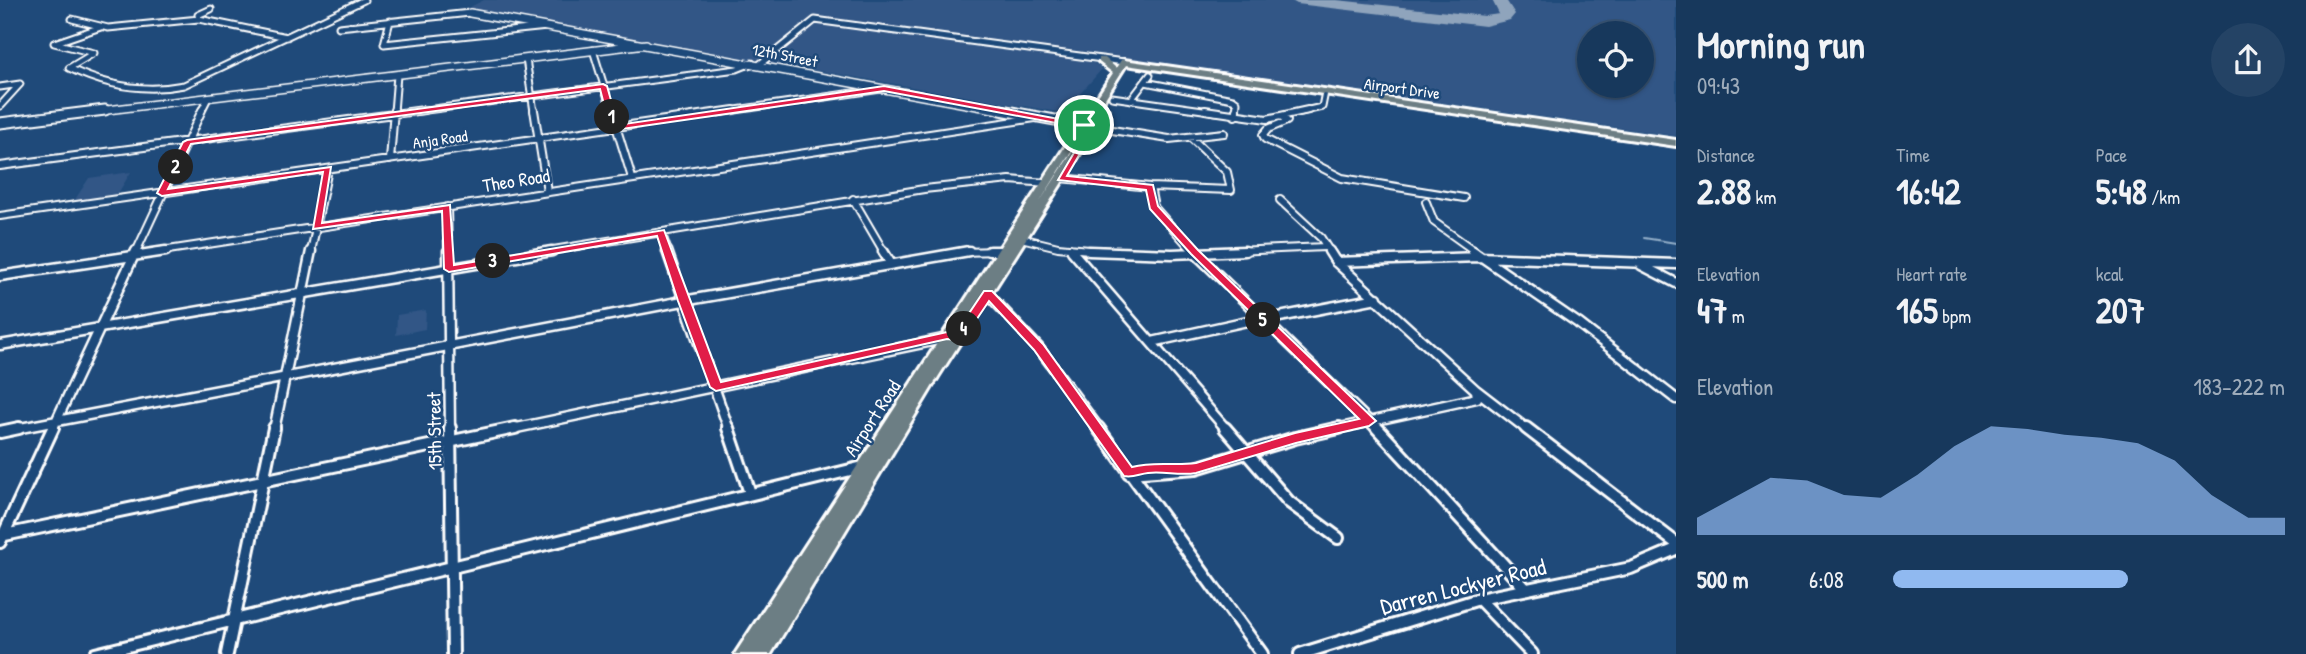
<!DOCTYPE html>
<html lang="en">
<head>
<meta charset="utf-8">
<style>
  :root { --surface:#17385c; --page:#244365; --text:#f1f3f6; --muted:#9eacbb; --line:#365272; --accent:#90b9f0 }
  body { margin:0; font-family:"Patrick Hand",sans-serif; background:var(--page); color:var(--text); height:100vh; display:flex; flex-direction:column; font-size:26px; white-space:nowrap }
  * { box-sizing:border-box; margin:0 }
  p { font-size:23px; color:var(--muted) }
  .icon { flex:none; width:38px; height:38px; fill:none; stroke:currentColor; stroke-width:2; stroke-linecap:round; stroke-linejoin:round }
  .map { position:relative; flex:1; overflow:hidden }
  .drawer { display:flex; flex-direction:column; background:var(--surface); width:630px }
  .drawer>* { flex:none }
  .tools { position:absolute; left:1577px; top:21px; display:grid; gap:14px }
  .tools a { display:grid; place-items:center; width:77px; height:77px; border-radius:50%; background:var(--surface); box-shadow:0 2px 5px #0004,0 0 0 2px var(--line); font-size:35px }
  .pin { position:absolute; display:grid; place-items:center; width:60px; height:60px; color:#fff; margin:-30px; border:4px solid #fff; border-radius:50%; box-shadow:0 2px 7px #0007 }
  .km { position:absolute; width:35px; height:35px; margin:-18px; border-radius:50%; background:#222; color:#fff; font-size:19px; line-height:35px; text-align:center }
  .round { display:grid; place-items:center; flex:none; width:74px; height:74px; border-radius:37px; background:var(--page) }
  .summary { display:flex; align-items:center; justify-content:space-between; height:119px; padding:0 21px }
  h1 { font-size:38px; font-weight:800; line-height:52px }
  .stats { display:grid; grid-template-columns:repeat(3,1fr); gap:10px; height:119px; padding:7px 21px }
  .stats div { display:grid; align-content:center }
  .stats b { font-size:35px; font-weight:800 }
  .stats small { font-size:19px; font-weight:400 }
  .stats p { font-size:19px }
  .chart { height:196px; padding:14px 21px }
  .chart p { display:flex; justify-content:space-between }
  .chart svg { width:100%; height:126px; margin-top:7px; fill:var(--accent); opacity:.7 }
  ul { padding:0 21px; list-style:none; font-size:23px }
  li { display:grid; grid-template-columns:112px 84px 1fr; align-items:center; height:52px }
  li i { height:18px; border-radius:9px; background:var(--accent) }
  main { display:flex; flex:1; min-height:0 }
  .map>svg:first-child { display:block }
</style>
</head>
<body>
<main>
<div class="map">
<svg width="1676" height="654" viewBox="0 0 1676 654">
  <rect width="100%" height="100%" fill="#1f4a7a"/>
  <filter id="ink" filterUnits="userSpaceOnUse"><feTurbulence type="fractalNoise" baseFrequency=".0143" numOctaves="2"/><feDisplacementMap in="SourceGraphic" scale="14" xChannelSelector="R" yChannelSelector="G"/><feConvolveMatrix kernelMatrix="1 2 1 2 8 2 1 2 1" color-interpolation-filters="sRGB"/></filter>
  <g filter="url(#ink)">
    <path fill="#305686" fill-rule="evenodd" d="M484 0H1676V136L1066 49V57L1094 63 1102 69 1063 113 464 10ZM1589 33H1642V86H1589Z
      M131 172 117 195 74 201 89 178Z
      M426 310 425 329 396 335 397 315Z"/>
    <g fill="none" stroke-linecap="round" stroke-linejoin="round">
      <path stroke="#94afc9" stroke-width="2" d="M1644 238 1676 243"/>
      <path fill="#8fa4bc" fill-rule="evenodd" d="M1290 0H1337L1485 16 1499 14 1492 0H1506L1515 14 1510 20 1485 26 1297 4Z"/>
      <defs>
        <path id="street-far3" d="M72 19 108 28 199 19 287 37
          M199 19 198 15 211 9
          M390 21 384 44 547 27
          M101 27 54 43 94 53 69 68C106 86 143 93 184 85L364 0
          M339 27 470 13
          M593 50 612 112
          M526 59 534 112
          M760 64 815 20 1124 62
          M1145 82 1233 99 1237 102 1236 112
          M0 87 20 84
          M1112 97 1217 112
          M1131 100 1150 75
          M0 106 20 84
          M201 112 207 100
          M394 112 397 75
          M411 112 737 69 752 63
          M722 112 881 89
          M1300 112 1322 107 1325 92"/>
        <path id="street-far2" d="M534 110 547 191
          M611 110 632 178
          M1205 110 1267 119 1308 110
          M1235 116 1236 110
          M1282 117 1287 121 1268 129 1263 135 1265 139 1342 178 1464 198
          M1093 127 1169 139 1224 133
          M390 160 394 110
          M0 166 424 110
          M1061 178 1150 187 1231 190 1227 172 1191 138
          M1150 187 1154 207 1194 252
          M853 199 884 252
          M1280 200 1321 238 1330 252
          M1426 202 1434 222 1476 252
          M447 207 448 252
          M0 216 734 110
          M661 232 668 252
          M1021 238 1058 247 1110 252
          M1070 248 1074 252
          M136 252 202 110
          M155 252 1035 118
          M311 252 328 169
          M541 252 924 189 1010 180 1047 183
          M959 252 1001 251
          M1212 252 1325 247"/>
        <path id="street-far1" d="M448 251 450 430
          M667 251 729 430
          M883 251 891 264
          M989 251H1001
          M1072 251 1227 430
          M1089 251 1172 254 1245 251
          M1193 251 1378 430
          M1329 251 1336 262 1476 390 1477 398 1331 430
          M1473 251 1578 323 1676 399
          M1336 262 1479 257 1676 264
          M1641 265 1676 283
          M0 276 166 251
          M988 294 1038 347 1100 430
          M1264 320 1377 298
          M1152 342 1261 318
          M0 345 552 251
          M1476 390 1528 430
          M10 430 683 301 969 251
          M52 430 136 251
          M274 430 311 251
          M507 430 952 337"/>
        <path id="street" d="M450 428 453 654
          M728 428 750 493
          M1098 428 1262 654
          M1225 428 1289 502 1338 538
          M1377 428 1525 588
          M1526 428 1676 543
          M0 432 19 428
          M1129 473 1196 468 1295 438 1339 428
          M0 536 515 428
          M0 542 53 428
          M1479 599 1532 654
          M95 654 863 467
          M227 654 274 428
          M1300 654 1479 599 1631 568 1676 549"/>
        <path id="secondary-far1" d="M470 13 1010 112
          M91 112 646 44"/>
        <path id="secondary" d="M1001 110 1093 127
          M0 123 105 110"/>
        <path id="primary" d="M1099 58H1105L1116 68 1121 60H1124L1676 140V146L1126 65 1039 203 1101 108 1108 110 938 377 771 654H735L1113 73 1099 62Z"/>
      </defs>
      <use href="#street-far3" stroke="#fff" stroke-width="9"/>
      <use href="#street-far2" stroke="#fff" stroke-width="10"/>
      <use href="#street-far1" stroke="#fff" stroke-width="13"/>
      <use href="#street" stroke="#fff" stroke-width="16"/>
      <use href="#secondary-far1" stroke="#fff" stroke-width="10"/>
      <use href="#secondary" stroke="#fff" stroke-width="13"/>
      <use href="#primary" stroke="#fff" stroke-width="6"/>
      <use href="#street-far3" stroke="#1f4a7a" stroke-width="5"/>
      <use href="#street-far2" stroke="#1f4a7a" stroke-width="6"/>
      <use href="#street-far1" stroke="#1f4a7a" stroke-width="8"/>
      <use href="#street" stroke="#1f4a7a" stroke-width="10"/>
      <use href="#secondary-far1" stroke="#1f4a7a" stroke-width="7"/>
      <use href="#secondary" stroke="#1f4a7a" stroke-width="9"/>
      <use href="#primary" fill="#6c7e84" fill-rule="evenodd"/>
    </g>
  </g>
  <path fill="#e11d48" stroke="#fff" stroke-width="2" fill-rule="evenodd" d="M603 84 607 86 618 125 884 86 1096 126 1067 176 1153 185 1158 206 1198 250 1376 421 1369 426 1296 443 1196 473C1180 476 1164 471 1148 473 1139 474 1133 478 1124 476L1034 350 989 301 962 341 947 339 716 391 710 387 678 301 657 236 449 272 444 269 442 211 313 229 323 172 162 196 157 193 183 142 187 140ZM600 89 610 128 615 130 884 91 1088 129 1058 180 1146 190 1150 209 1191 254 1359 419 1295 433 1196 463C1174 466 1154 461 1132 467L1043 344 992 291H984L955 334 947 332 721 382 664 230 454 265 450 205 322 223 331 167 168 189 191 144Z"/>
  <g text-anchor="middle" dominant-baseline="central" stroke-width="5" stroke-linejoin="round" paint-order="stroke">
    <g font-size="16" fill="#fff" stroke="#1f4a7a">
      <text transform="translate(785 55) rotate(11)">12th Street</text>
      <text transform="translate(1402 88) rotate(8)">Airport Drive</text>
      <text transform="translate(440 139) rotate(-8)">Anja Road</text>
    </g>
    <g font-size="19" fill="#fff" stroke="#1f4a7a">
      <text transform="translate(516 180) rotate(-9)">Theo Road</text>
      <text transform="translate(872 418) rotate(-57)">Airport Road</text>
      <text transform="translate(434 431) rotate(-91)">15th Street</text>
    </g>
    <g font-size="23" fill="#fff" stroke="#1f4a7a">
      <text transform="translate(1463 586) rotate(-14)">Darren Lockyer Road</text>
    </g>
  </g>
</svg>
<div class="tools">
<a><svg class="icon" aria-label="locate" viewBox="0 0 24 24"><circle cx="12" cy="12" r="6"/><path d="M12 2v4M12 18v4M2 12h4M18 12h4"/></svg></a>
</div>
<div class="pin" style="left:1084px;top:125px;background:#1e9e55"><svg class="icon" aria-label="arrive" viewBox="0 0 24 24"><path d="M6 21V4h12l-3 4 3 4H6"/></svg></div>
<b class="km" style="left:612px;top:117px">1</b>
<b class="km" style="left:176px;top:167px">2</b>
<b class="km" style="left:493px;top:261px">3</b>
<b class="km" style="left:964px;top:329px">4</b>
<b class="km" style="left:1263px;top:320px">5</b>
</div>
<section class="drawer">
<div class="summary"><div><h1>Morning run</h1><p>09:43</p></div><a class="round"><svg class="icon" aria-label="share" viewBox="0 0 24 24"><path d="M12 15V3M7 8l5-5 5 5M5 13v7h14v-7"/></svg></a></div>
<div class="stats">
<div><p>Distance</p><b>2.88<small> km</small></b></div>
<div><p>Time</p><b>16:42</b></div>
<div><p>Pace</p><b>5:48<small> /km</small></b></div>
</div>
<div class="stats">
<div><p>Elevation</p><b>47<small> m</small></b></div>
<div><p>Heart rate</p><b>165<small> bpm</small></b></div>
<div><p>kcal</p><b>207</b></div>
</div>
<div class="chart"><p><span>Elevation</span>183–222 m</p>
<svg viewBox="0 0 160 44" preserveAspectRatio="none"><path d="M0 44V38L10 31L20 24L30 25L40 30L50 31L60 23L70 13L80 6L90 7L100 9L110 10L120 12L130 18L140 30L150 38L160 38V44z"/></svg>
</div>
<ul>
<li><b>500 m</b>6:08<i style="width:60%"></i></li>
</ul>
</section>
</main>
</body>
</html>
